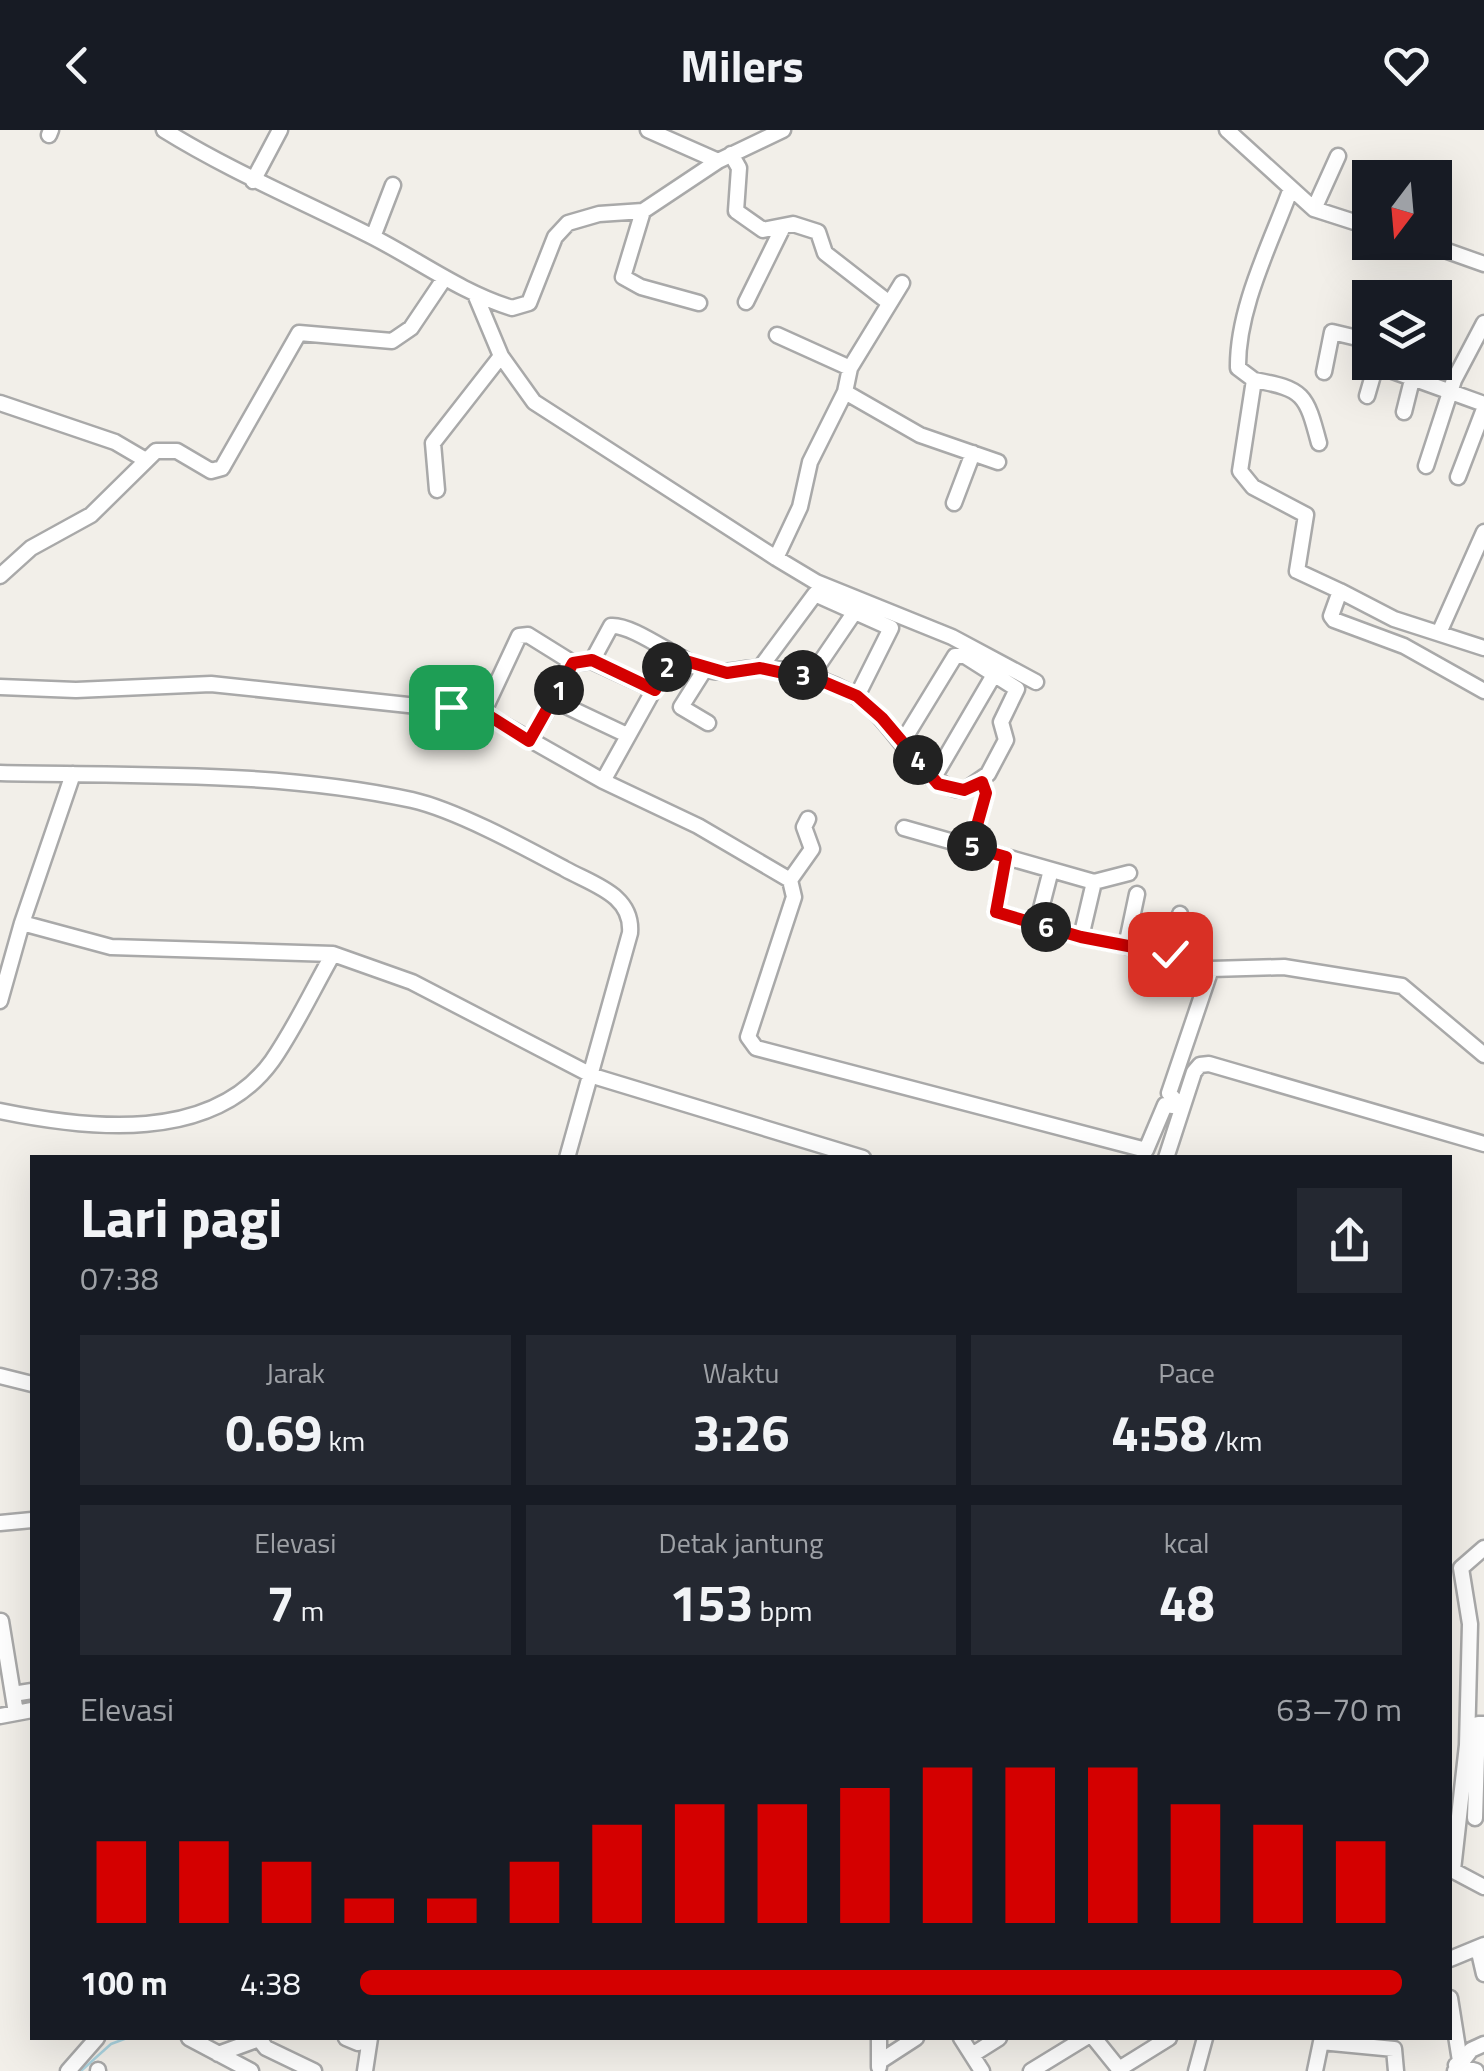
<!DOCTYPE html>
<html lang="id">
<head>
<meta charset="utf-8">
<style>
  :root { --surface:#171b24; --page:#242831; --text:#f1f3f6; --muted:#9ea1a6; --accent:#d40000 }
  body { margin:0; font-family:"Titillium Web",sans-serif; background:var(--page); color:var(--text); height:100vh; display:flex; flex-direction:column; font-size:38px; white-space:nowrap }
  * { box-sizing:border-box; margin:0 }
  p { font-size:32px; color:var(--muted) }
  .icon { flex:none; width:55px; height:55px; fill:none; stroke:currentColor; stroke-width:2; stroke-linecap:round; stroke-linejoin:round }
  .map { position:relative; flex:1; overflow:hidden }
  .panel { position:absolute; left:30px; top:1025px; width:1422px; height:885px; display:flex; flex-direction:column; background:var(--surface); border-radius:0px; box-shadow:0 10px 40px #0002 }
  .panel>* { flex:none }
  .needle { width:65px; rotate:196deg }
  .fabs { position:absolute; left:1352px; top:30px; display:grid; gap:20px }
  .fabs a { display:grid; place-items:center; width:100px; height:100px; border-radius:0px; background:var(--surface); box-shadow:0 10px 40px #0002; font-size:50px }
  .pin { position:absolute; display:grid; place-items:center; width:85px; height:85px; color:#fff; margin:-42px; border-radius:20px; box-shadow:0 5px 15px #0006 }
  .km { position:absolute; width:50px; height:50px; margin:-25px; border-radius:50%; background:#222; color:#fff; font-size:28px; line-height:50px; text-align:center }
  .round { display:grid; place-items:center; flex:none; width:105px; height:105px; border-radius:0px; background:var(--page) }
  .head { display:flex; align-items:center; justify-content:space-between; height:170px; padding:0 50px }
  h1 { font-size:55px; font-weight:700; line-height:75px }
  .stats { display:grid; grid-template-columns:repeat(3,1fr); gap:15px; height:170px; padding:10px 50px }
  .stats div { display:grid; align-content:center; border-radius:0px; background:var(--page); text-align:center }
  .stats b { font-size:50px; font-weight:700 }
  .stats small { font-size:28px; font-weight:400 }
  .stats p { font-size:28px }
  .chart { height:280px; padding:20px 50px }
  .chart p { display:flex; justify-content:space-between }
  .chart svg { width:100%; height:180px; margin-top:10px; stroke:var(--accent); stroke-width:6 }
  ul { padding:0 50px; list-style:none; font-size:32px }
  li { display:grid; grid-template-columns:160px 120px 1fr; align-items:center; height:75px }
  li i { height:25px; border-radius:12px; background:var(--accent) }
  header { display:flex; justify-content:space-between; align-items:center; height:130px; padding:0 50px; background:var(--surface); font-size:45px; font-weight:700 }
  .map>svg:first-child { display:block }
</style>
</head>
<body>
<header><svg class="icon" aria-label="back" viewBox="0 0 24 24"><path d="M15 5l-7 7 7 7"/></svg>Milers<svg class="icon" aria-label="heart" viewBox="0 0 24 24"><path d="M12 20l-8-8c-3-5 5-10 8-4 3-6 11-1 8 4z"/></svg></header>
<div class="map">
<svg width="1484" height="1941" viewBox="0 0 1484 1941">
  <rect width="100%" height="100%" fill="#f2efe9"/>
  <g fill="none" stroke-linecap="round" stroke-linejoin="round">
    <path stroke="#aad3df" stroke-width="2.5" d="M81 1941 111 1914 127 1908"/>
    <defs>
      <path id="minor" d="M164 0C230 41 300 70 369 105 417 129 460 162 512 178L529 173 555 107 568 93 599 84 643 81 718 31 783 0
        M648 0 718 31
        M1227 0 1314 79 1370 97
        M49 5 51 0
        M731 24 739 38 736 81 763 100 793 94 818 102 825 123 888 172
        M253 51 280 0
        M1290 61C1270 115 1237 179 1238 238L1254 250 1240 341 1253 357 1306 385 1297 441 1340 461 1331 486 1334 490 1404 516 1484 561
        M1314 79 1338 26
        M643 81 623 147 641 157 699 173
        M373 107 393 55
        M1422 112 1484 134
        M902 153 850 238 845 262 810 332 800 377 776 428 816 452 952 507 1036 552
        M475 164 501 226 534 272 776 428
        M746 172 783 97
        M777 205 850 238
        M1324 242 1332 202 1370 211
        M1254 250C1304 259 1306 264 1319 313
        M845 262 920 305 998 332
        M1367 266 1376 235 1484 274
        M0 273 115 312 144 329
        M1404 282 1412 250
        M1426 336 1454 250 1484 193
        M1458 347 1484 279
        M437 360 433 313 501 226
        M954 373 973 323
        M0 446 31 418 91 385 156 321H177L211 341 222 338 299 203 392 211 411 198 444 149
        M1340 461 1394 489 1484 518
        M1439 503 1484 402
        M592 531 655 560
        M760 538 815 464 891 498 857 566
        M705 539 681 577 708 593
        M811 546 854 483
        M0 557 76 560 211 554 483 583 603 651 698 696 790 750 794 767 748 907 756 918 1146 1020 1165 975 1181 977
        M553 570 573 533 592 531 611 496C634 494 680 532 708 540 728 545 743 537 762 538 792 538 832 551 857 567 894 590 922 660 965 660L988 644 1006 610 1001 592 1017 559 965 526H955L903 611
        M483 583 519 506 528 505 573 533
        M529 611 553 570 627 605
        M0 643C135 646 279 641 412 670 456 680 524 717 565 739 594 755 633 765 630 803L567 1028
        M933 649 995 543
        M603 651 672 527
        M904 698 1094 752 1129 743
        M971 717 986 663 982 652
        M1006 727 996 782 1081 807 1170 824 1180 784
        M790 750 812 719 804 697 808 689
        M22 793 73 644
        M1037 794 1051 740
        M1081 807 1094 752
        M1126 816 1137 764
        M0 871 22 793 111 817 333 824 412 852 593 946 863 1028
        M1181 977 1169 963 1211 839 1284 837 1402 856 1484 925
        M0 981C88 999 212 1014 272 931 295 898 313 859 333 824
        M1166 1028 1194 942 1200 935 1209 934 1484 1014
        M0 1246 32 1254
        M0 1393 32 1390
        M1 1491 16 1583
        M13 1564 32 1561
        M0 1586 32 1580
        M1475 1688 1478 1594H1484
        M1450 1739 1484 1757
        M1453 1740 1467 1615 1470 1494 1461 1438 1484 1418
        M1478 1818 1484 1844
        M1450 1829 1484 1815
        M1450 1868 1460 1931
        M189 1908 251 1941
        M346 1908 358 1913
        M961 1908 982 1941
        M1094 1908 1119 1939 1169 1908
        M218 1924 259 1909 266 1918 314 1941
        M972 1925 999 1908
        M879 1932 916 1908
        M1456 1935 1476 1941
        M879 1937V1908
        M68 1941 97 1908
        M98 1941V1940
        M365 1941 370 1908
        M1031 1941 1085 1908
        M1196 1941 1205 1908
        M1315 1941 1321 1912 1394 1919 1396 1941
        M1455 1941 1471 1920 1484 1914"/>
    </defs>
    <use href="#minor" stroke="#a9a9a9" stroke-width="19"/>
    <use href="#minor" stroke="#fff" stroke-width="14"/>
  </g>
  <g fill="none" stroke-linecap="round" stroke-linejoin="round">
    <defs>
      <path id="route" d="M451 577 483 582 529 611 573 533 592 530 655 560 672 527 727 543 760 538 824 552 857 566 882 588 938 654 964 660 982 652 986 663 971 717 1006 727 996 782 1081 807 1170 824"/>
    </defs>
    <use href="#route" stroke="#fff" stroke-width="20"/>
    <use href="#route" stroke="#d40000" stroke-width="12"/>
  </g>
</svg>
<div class="fabs">
<a><svg class="needle" viewBox="-14 -14 28 28"><path d="M0-13l5 13h-10z" fill="#e53935"/><path d="M0 13l5-13h-10z" fill="#9ea1a6"/></svg></a>
<a><svg class="icon" aria-label="layers" viewBox="0 0 24 24"><path d="M12 4l9 5-9 5-9-5zM3 14l9 5 9-5"/></svg></a>
</div>
<div class="pin" style="left:451px;top:577px;background:#1e9e55"><svg class="icon" aria-label="arrive" viewBox="0 0 24 24"><path d="M6 21V4h12l-3 4 3 4H6"/></svg></div>
<div class="pin" style="left:1170px;top:824px;background:#d93025"><svg class="icon" aria-label="check" viewBox="0 0 24 24"><path d="M5 12l5 5 9-10"/></svg></div>
<b class="km" style="left:559px;top:560px">1</b>
<b class="km" style="left:667px;top:537px">2</b>
<b class="km" style="left:803px;top:545px">3</b>
<b class="km" style="left:918px;top:630px">4</b>
<b class="km" style="left:972px;top:716px">5</b>
<b class="km" style="left:1046px;top:797px">6</b>
<section class="panel">
<div class="head"><div><h1>Lari pagi</h1><p>07:38</p></div><a class="round"><svg class="icon" aria-label="share" viewBox="0 0 24 24"><path d="M12 15V3M7 8l5-5 5 5M5 13v7h14v-7"/></svg></a></div>
<div class="stats">
<div><p>Jarak</p><b>0.69<small> km</small></b></div>
<div><p>Waktu</p><b>3:26</b></div>
<div><p>Pace</p><b>4:58<small> /km</small></b></div>
</div>
<div class="stats">
<div><p>Elevasi</p><b>7<small> m</small></b></div>
<div><p>Detak jantung</p><b>153<small> bpm</small></b></div>
<div><p>kcal</p><b>48</b></div>
</div>
<div class="chart"><p><span>Elevasi</span>63–70 m</p>
<svg viewBox="0 0 160 44" preserveAspectRatio="none"><path d="M5 44V24M15 44V24M25 44V29M35 44V38M45 44V38M55 44V29M65 44V20M75 44V15M85 44V15M95 44V11M105 44V6M115 44V6M125 44V6M135 44V15M145 44V20M155 44V24"/></svg>
</div>
<ul>
<li><b>100 m</b>4:38<i style="width:100%"></i></li>
</ul>
</section>
</div>
</body>
</html>
